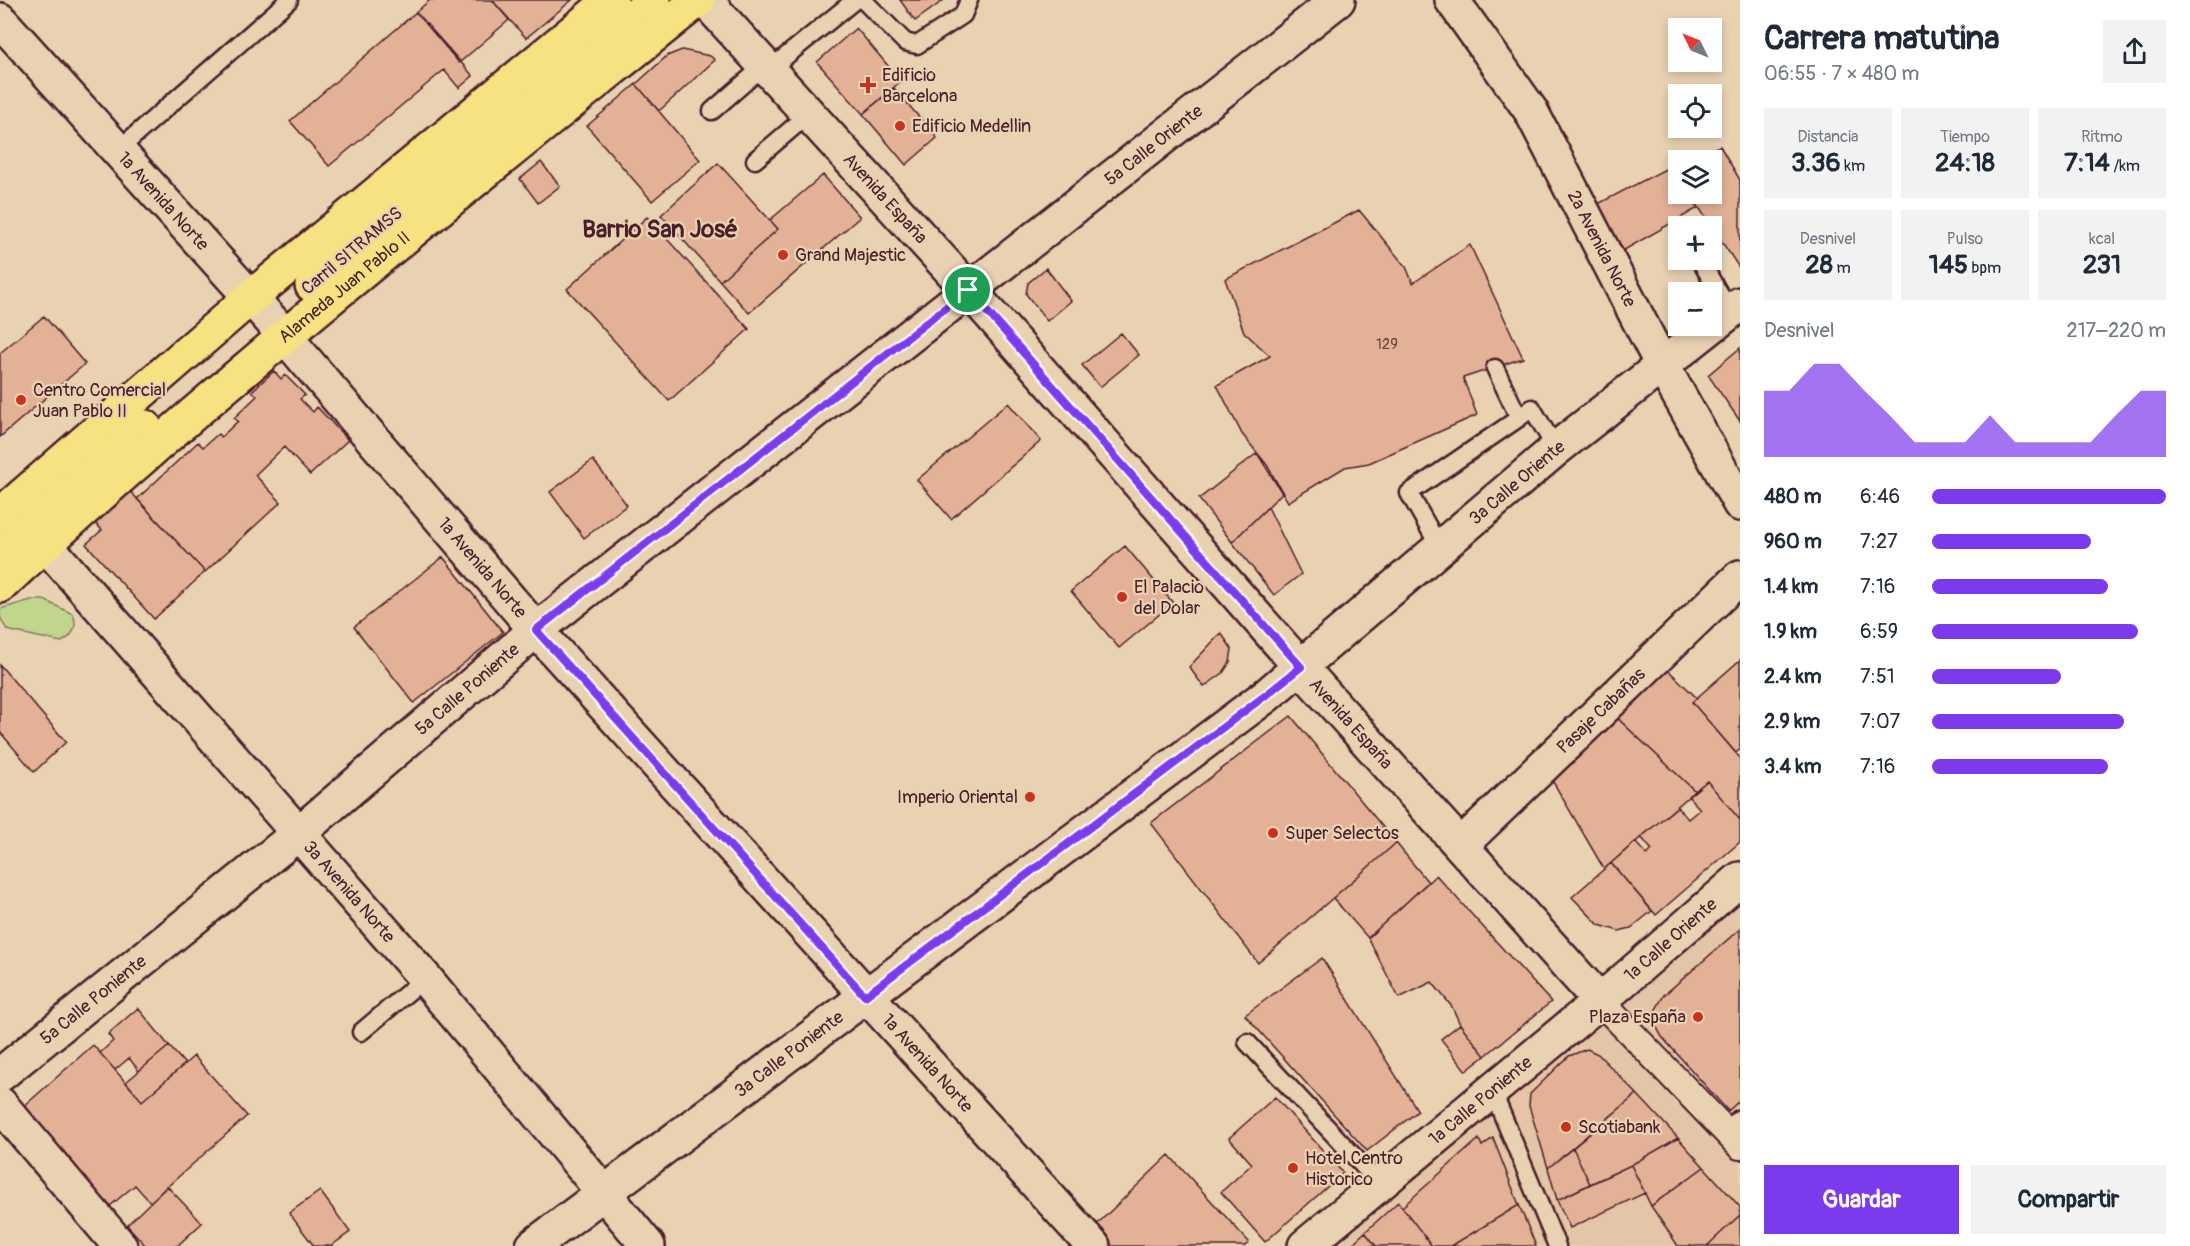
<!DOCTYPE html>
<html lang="es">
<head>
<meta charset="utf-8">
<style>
  :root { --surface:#fff; --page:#f2f2f3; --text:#1f2937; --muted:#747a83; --accent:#7c3aed }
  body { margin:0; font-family:Pangolin,sans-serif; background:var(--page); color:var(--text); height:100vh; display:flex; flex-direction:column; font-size:22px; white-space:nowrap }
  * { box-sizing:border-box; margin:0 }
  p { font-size:20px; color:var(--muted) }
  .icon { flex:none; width:33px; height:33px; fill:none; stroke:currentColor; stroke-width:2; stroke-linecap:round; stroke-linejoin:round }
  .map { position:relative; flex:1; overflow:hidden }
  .drawer { display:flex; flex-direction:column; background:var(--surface); width:450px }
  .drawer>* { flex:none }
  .needle { width:39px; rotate:313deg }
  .fabs { position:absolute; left:1668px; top:18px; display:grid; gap:12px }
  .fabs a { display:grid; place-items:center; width:54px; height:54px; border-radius:0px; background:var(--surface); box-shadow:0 3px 9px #0003; font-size:30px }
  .pin { position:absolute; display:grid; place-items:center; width:51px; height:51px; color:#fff; margin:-26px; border:3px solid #fff; border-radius:50%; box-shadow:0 2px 6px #0007 }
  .round { display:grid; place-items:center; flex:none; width:63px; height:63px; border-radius:0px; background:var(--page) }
  .overview { display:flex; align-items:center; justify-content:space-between; height:102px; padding:0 24px }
  h1 { font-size:33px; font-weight:700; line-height:45px }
  .stats { display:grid; grid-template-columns:repeat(3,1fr); gap:9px; height:102px; padding:6px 24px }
  .stats div { display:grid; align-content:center; border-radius:0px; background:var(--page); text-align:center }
  .stats b { font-size:26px; font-weight:700 }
  .stats small { font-size:16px; font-weight:400 }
  .stats p { font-size:16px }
  .chart { height:168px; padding:12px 24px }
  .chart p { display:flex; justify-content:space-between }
  .chart svg { width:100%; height:108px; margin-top:6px; fill:var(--accent); opacity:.7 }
  .primary-button { display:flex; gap:12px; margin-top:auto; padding:12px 24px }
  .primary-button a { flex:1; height:69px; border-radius:0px; background:var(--accent); color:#fff; font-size:24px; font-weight:700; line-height:69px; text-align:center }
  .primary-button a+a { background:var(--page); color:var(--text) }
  ul { padding:0 24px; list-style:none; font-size:20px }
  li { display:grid; grid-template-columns:96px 72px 1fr; align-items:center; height:45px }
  li i { height:15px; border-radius:8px; background:var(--accent) }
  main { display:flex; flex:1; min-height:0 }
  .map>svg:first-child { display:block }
</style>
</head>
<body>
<main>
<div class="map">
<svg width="1740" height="1246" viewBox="0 0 1740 1246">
  <rect width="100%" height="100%" fill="#e9d2b2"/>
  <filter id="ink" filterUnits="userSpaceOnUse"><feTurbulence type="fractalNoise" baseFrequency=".0167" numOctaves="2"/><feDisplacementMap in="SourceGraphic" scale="12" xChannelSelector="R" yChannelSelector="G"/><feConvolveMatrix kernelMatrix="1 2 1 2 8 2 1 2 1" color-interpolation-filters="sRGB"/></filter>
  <g filter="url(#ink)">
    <path fill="#e4c5a7" d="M1740 873V1246H1309Z"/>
    <path fill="#c0d68c" stroke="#857a5c" stroke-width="1.5" d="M31 600H44L73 614C78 626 73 637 61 642L7 630 0 617V609Z"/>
    <path fill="#e3b296" stroke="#4a1f2b" stroke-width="1.5" d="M430 0H492L509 20 459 63 416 12Z
      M492 0H572L526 38Z
      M900 0H944L915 21Z
      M416 12 473 76 459 88 444 70 329 166 290 121Z
      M856 28 901 81 863 114 817 62Z
      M682 50 710 56 715 60 659 111 636 84 667 56Z
      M636 84 700 160 652 201 587 126Z
      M894 88 937 138 906 165 863 114Z
      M1720 146 1740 180V269L1690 194H1712V160H1684Z
      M541 162 560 186 538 203 520 179Z
      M718 163 778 229 720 281 661 215Z
      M1675 164 1678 172V194H1690L1698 208 1619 253 1594 206Z
      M823 175 860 217 749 313 720 281 778 229 770 220Z
      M1359 210 1406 267 1413 283 1470 245 1523 358 1463 378 1477 415 1369 463 1345 467 1288 502 1267 465 1242 434 1217 385 1270 356 1244 332 1225 279Z
      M647 217 749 329 669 401 567 289Z
      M1046 268 1071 301 1047 321 1026 294 1028 283Z
      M44 316 85 364 0 437V353Z
      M1121 333 1139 355 1100 387 1082 365Z
      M1740 348V421L1708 375Z
      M274 371 281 379 285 375 305 395 300 399 313 412 317 407 348 440 310 475 284 447 255 475 281 502 205 572 137 499 198 442 203 447 218 434 221 437 238 421 234 418 257 396 252 391Z
      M1008 403 1041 441 951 519 917 480Z
      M1257 453 1282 493 1232 542 1199 499Z
      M593 460 627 505 584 538 550 492Z
      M129 490 205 572 154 619 86 544 102 530 94 522Z
      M1268 507 1301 574 1274 595 1232 542Z
      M1125 546 1173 603 1119 648 1071 591Z
      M443 557 503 632 414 703 354 627Z
      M1221 633 1232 649 1230 662 1223 673 1204 687 1189 667Z
      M1740 660V749L1736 753 1692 702Z
      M0 665 66 742 34 772 0 732Z
      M1666 668 1697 698 1692 702 1740 758V820L1707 781 1695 791 1616 717Z
      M1613 714 1695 791 1604 869 1549 775Z
      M1291 716 1396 843 1258 963 1151 823Z
      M1707 781 1740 820V842L1656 915 1611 863 1635 842 1647 855 1652 850 1641 837 1677 807 1688 819 1700 809 1688 796Z
      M1396 843 1428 882 1368 938 1333 898Z
      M1611 863 1652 911 1631 928 1619 931 1599 925 1572 897Z
      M1436 875 1551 1002 1485 1056 1460 1024 1452 1007 1432 982 1399 998 1368 938Z
      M1740 929V1100L1728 1111 1662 1037 1655 1024V1011L1664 995Z
      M1322 958 1418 1111 1367 1151 1245 1015Z
      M138 1008 169 1046 139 1071 129 1058 115 1070 100 1053 113 1041 108 1034Z
      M1460 1024 1485 1056 1466 1071 1441 1039Z
      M93 1045 142 1101 194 1056 247 1116 150 1202 135 1185 110 1206 22 1108Z
      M169 1046 185 1064 142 1101 126 1082Z
      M1587 1049 1598 1054 1637 1094 1548 1168 1529 1106 1530 1094 1569 1056Z
      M1637 1094 1678 1138 1631 1165 1590 1184 1573 1148Z
      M1275 1097 1343 1173 1265 1242 1221 1192 1252 1164 1229 1138Z
      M1493 1138 1519 1205 1451 1246H1432L1402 1207 1479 1139 1482 1146Z
      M1678 1138 1704 1167 1651 1206 1631 1165Z
      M1573 1148 1590 1184 1557 1200 1548 1168Z
      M1169 1155 1249 1242 1245 1246H1111L1094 1227Z
      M1631 1165 1645 1193 1570 1228 1557 1200Z
      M1704 1167 1740 1207V1215L1707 1246H1678L1651 1206Z
      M167 1186 202 1223 177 1246H146L127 1225Z
      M320 1191 350 1232 331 1246H314L289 1213Z
      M1398 1202 1402 1207 1432 1246H1376L1365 1232Z
      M1519 1205 1536 1246H1451Z
      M1740 1215V1246H1707Z
      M1365 1232 1376 1246H1350Z"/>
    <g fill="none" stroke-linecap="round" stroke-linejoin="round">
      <defs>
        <path id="service" d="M863 0 905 42 917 45 963 15 969 0
          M770 69 855 0
          M712 111 766 64
          M118 150 289 0
          M755 160 810 113
          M1700 260 1730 312
          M1519 418 1532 408 1556 449
          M1440 548 1409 493 1519 418 1495 368
          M361 1032 425 978
          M1247 1042 1380 1184
          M1492 1090 1557 1246
          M1726 1130 1740 1118"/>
        <path id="pedestrian" d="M1600 1001 1740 1146"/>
        <g id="minor">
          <path id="s1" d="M0 20 270 319 536 630 1093 1246"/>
          <path id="s2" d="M45 544 425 978 648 1246"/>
          <path id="s3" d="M1461 845 1740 577"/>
          <path id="s4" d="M0 1075 299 833 536 630 1338 0"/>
          <path d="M0 1104 120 1246"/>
        </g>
        <g id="tertiary">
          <path id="s5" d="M533 1246 1267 695 1556 449 1740 304"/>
        </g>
        <g id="secondary">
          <path id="s6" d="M705 0 968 289 1313 681 1600 1001"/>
          <path id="s7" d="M1452 0 1531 111 1662 365 1740 504"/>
          <path id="s8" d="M1305 1246 1600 1001 1740 879"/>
        </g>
        <g id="primary">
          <path d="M312 285 654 0"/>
          <path d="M0 515 250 298 611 0"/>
          <path d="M0 553 145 427"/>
          <path id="s9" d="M0 586C223 379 462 191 698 0"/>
        </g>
      </defs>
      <use href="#service" stroke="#4a1f2b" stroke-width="21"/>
      <use href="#pedestrian" stroke="#4a1f2b" stroke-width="30"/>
      <use href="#minor" stroke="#4a1f2b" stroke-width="38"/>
      <use href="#tertiary" stroke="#4a1f2b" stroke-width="38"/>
      <use href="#secondary" stroke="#4a1f2b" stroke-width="38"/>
      <use href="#primary" stroke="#4a1f2b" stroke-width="38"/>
      <use href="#service" stroke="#e9d2b2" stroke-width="16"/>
      <use href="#pedestrian" stroke="#e9d2b2" stroke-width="26"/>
      <use href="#minor" stroke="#e9d2b2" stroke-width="33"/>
      <use href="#tertiary" stroke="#e9d2b2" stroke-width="33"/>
      <use href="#secondary" stroke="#e9d2b2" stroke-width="33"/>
      <use href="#primary" stroke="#f6e281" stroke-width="33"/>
    </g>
  </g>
  <g fill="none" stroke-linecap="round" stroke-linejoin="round" filter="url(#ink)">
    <defs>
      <path id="route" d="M968 290 1301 667 1266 695 865 996 536 630Z"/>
    </defs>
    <use href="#route" stroke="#fff" stroke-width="12"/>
    <use href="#route" stroke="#7c3aed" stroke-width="8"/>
  </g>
  <g fill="#c8321e" stroke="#e9d2b2" stroke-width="2">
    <path d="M865 76h6v6h6v6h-6v6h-6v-6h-6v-6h6z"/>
    <circle cx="900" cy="126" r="6"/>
    <circle cx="783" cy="255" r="6"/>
    <circle cx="21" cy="400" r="6"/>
    <circle cx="1122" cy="597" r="6"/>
    <circle cx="1030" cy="797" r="6"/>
    <circle cx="1273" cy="833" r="6"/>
    <circle cx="1698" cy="1017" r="6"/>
    <circle cx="1566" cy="1127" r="6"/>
    <circle cx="1293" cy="1168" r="6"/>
  </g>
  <g text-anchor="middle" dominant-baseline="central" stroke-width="4.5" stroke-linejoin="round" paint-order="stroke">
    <g font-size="15" fill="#704446">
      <text x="1387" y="344">129</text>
    </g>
    <g font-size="18" fill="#4a1f2b" stroke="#e9d2b2" text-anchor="start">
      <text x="882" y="75">Edificio<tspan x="882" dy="21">Barcelona</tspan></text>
      <text x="912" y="126">Edificio Medellin</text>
      <text x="795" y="255">Grand Majestic</text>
      <text x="33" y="390">Centro Comercial<tspan x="33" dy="21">Juan Pablo II</tspan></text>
      <text x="1134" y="587">El Palacio<tspan x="1134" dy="21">del Dolar</tspan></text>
      <text x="1018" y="797" text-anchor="end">Imperio Oriental</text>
      <text x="1285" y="833">Super Selectos</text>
      <text x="1686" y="1017" text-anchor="end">Plaza España</text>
      <text x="1578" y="1127">Scotiabank</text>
      <text x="1305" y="1158">Hotel Centro<tspan x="1305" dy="21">Historico</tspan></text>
    </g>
    <g font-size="18" fill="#4a1f2b" stroke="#e9d2b2">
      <text stroke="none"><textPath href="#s4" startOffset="1482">5a Calle Oriente</textPath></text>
      <text stroke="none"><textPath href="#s6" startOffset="268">Avenida España</textPath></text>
      <text stroke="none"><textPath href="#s1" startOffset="244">1a Avenida Norte</textPath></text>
      <text stroke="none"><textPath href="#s7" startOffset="291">2a Avenida Norte</textPath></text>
      <text transform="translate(352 251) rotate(-40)">Carril SITRAMSS</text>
      <text stroke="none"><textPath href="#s9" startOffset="456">Alameda Juan Pablo II</textPath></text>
      <text stroke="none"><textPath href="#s5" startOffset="1246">3a Calle Oriente</textPath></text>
      <text stroke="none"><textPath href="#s1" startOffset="730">1a Avenida Norte</textPath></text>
      <text stroke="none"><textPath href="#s4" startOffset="606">5a Calle Poniente</textPath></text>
      <text stroke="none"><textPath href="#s3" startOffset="194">Pasaje Cabañas</textPath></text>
      <text stroke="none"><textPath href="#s6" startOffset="970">Avenida España</textPath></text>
      <text stroke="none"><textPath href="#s2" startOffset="462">3a Avenida Norte</textPath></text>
      <text stroke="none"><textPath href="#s8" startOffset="477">1a Calle Oriente</textPath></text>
      <text stroke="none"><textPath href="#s4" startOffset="120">5a Calle Poniente</textPath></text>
      <text stroke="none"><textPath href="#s5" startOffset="320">3a Calle Poniente</textPath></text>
      <text stroke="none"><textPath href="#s1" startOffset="1396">1a Avenida Norte</textPath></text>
      <text stroke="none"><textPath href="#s8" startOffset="228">1a Calle Poniente</textPath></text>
    </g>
    <g font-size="24" font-weight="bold" fill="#4a1f2b" stroke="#e9d2b2">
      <text x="660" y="229">Barrio San José</text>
    </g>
  </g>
</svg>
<div class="fabs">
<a><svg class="needle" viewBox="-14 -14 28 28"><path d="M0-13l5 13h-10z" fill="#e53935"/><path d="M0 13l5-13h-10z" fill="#747a83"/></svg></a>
<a><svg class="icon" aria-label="locate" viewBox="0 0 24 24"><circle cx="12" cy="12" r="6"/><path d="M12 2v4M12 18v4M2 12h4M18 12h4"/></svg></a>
<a><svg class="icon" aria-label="layers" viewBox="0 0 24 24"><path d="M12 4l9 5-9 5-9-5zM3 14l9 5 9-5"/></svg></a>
<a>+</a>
<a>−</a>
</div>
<div class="pin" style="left:968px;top:290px;background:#1e9e55"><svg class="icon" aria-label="arrive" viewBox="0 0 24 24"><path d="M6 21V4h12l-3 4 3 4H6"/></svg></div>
</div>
<section class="drawer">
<div class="overview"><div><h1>Carrera matutina</h1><p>06:55 · 7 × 480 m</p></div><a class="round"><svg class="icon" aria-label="share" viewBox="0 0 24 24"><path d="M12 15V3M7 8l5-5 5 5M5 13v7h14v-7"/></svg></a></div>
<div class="stats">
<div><p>Distancia</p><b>3.36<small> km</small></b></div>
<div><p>Tiempo</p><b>24:18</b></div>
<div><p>Ritmo</p><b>7:14<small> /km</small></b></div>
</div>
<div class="stats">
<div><p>Desnivel</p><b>28<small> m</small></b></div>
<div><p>Pulso</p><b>145<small> bpm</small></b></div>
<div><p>kcal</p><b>231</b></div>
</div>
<div class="chart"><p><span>Desnivel</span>217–220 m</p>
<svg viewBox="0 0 160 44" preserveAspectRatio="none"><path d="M0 44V17L10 17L20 6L30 6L40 17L50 27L60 38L70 38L80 38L90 27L100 38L110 38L120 38L130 38L140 27L150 17L160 17V44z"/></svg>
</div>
<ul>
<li><b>480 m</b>6:46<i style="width:100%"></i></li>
<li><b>960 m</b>7:27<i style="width:68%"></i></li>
<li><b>1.4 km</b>7:16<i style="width:75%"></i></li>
<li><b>1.9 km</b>6:59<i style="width:88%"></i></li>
<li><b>2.4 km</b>7:51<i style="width:55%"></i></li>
<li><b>2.9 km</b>7:07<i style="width:82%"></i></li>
<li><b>3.4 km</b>7:16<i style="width:75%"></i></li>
</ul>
<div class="primary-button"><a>Guardar</a><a>Compartir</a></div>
</section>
</main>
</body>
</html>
